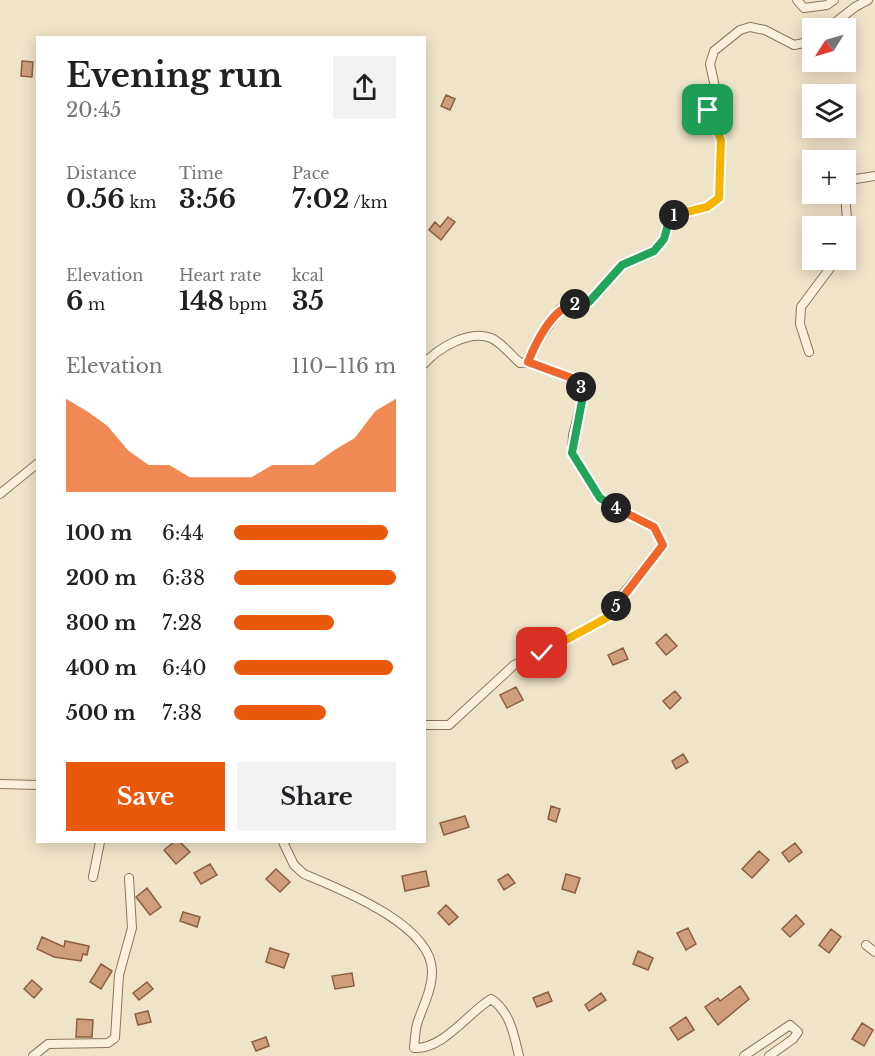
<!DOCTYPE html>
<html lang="en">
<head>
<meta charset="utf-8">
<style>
  :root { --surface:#fff; --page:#f2f2f2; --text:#202124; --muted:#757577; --accent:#ea580c }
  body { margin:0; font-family:"Libre Baskerville",serif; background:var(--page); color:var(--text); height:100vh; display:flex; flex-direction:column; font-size:22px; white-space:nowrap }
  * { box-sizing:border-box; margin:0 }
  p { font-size:20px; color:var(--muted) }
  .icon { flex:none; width:33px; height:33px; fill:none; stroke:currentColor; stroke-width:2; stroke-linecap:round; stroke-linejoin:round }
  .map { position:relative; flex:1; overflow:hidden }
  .details { position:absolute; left:36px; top:36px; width:390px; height:807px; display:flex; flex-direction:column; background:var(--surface); border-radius:0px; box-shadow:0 3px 15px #0003 }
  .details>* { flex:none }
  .needle { width:39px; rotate:233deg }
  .controls { position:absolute; left:802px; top:18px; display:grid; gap:12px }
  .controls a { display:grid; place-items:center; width:54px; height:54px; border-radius:0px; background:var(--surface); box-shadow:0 3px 15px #0003; font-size:30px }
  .pin { position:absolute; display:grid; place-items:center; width:51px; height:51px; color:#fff; margin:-26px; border-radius:12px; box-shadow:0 3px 9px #0006 }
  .km { position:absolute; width:30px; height:30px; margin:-15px; border-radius:50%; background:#222; color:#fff; font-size:16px; line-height:30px; text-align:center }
  .round { display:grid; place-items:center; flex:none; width:63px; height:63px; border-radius:0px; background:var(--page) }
  .overview { display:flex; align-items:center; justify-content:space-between; height:102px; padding:0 30px }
  h1 { font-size:33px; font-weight:700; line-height:45px }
  .stats { display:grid; grid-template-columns:repeat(3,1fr); gap:9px; height:102px; padding:6px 30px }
  .stats div { display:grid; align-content:center }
  .stats b { font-size:26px; font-weight:700 }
  .stats small { font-size:16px; font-weight:400 }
  .stats p { font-size:16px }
  .chart { height:168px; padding:12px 30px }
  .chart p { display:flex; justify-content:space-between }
  .chart svg { width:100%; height:108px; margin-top:6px; fill:var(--accent); opacity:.7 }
  .action { display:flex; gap:12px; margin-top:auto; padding:12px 30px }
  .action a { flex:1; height:69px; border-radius:0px; background:var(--accent); color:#fff; font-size:24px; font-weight:700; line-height:69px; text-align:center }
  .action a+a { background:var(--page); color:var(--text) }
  ul { padding:0 30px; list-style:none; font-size:20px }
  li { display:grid; grid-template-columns:96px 72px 1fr; align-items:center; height:45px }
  li i { height:15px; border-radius:8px; background:var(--accent) }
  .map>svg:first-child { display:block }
</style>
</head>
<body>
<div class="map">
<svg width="875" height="1056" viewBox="0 0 875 1056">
  <rect width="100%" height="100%" fill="#f0e4c8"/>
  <path fill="#cf9f7d" stroke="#8d5f41" stroke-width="1.5" d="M22 61 33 62 32 77 21 76Z
    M446 95 455 99 450 110 441 106Z
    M448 217 455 222 441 240 429 230 435 222 440 227Z
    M666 634 677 646 666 655 656 643Z
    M623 648 628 659 613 665 608 655Z
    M516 687 523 700 507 708 500 695Z
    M675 691 681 698 670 709 663 701Z
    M683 754 688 762 676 769 672 761Z
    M551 806 560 809 556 822 548 819Z
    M465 816 469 827 444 835 440 823Z
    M174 842H180L190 852 176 864 164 850Z
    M795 843 802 852 789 862 782 853Z
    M759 851 769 860 752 878 742 869Z
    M210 864 217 875 201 884 194 873Z
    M276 869 290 882 280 892 266 879Z
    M426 871 429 886 405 891 402 876Z
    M508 874 515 883 504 890 498 880Z
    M566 874 580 878 575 893 562 889Z
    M147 888 161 907 150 915 136 897Z
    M446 905 458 917 449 925 438 913Z
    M183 912 200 917 197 927 180 921Z
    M796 915 804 924 790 937 782 929Z
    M688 928 696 944 686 950 677 933Z
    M831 929 841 937 829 953 819 945Z
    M42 937 64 947 65 941 89 946 87 955 83 954 81 961 54 957 37 949Z
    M270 948 289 954 284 968 266 962Z
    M638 951 653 958 648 970 633 964Z
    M101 964 112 971 101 989 90 982Z
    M352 973 354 986 335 989 332 976Z
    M32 980 42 989 34 998 24 989Z
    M147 982 153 989 139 1000 133 993Z
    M740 986 749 999 718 1025 705 1007 718 998 720 1001Z
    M548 992 552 1001 537 1007 533 998Z
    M601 993 606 1000 589 1011 585 1005Z
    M148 1011 151 1022 138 1025 135 1014Z
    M686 1017 694 1030 678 1040 670 1028Z
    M77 1019 93 1020 92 1037H76Z
    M862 1023 873 1030 864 1046 852 1039Z
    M266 1037 269 1046 256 1051 252 1042Z"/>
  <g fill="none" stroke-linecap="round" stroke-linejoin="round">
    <defs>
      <path id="minor" d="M797 0 804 8 827 5 834 0
        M828 28 855 7 868 0
        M846 187 849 180 875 176
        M845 194 848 232 846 246
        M809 352 800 324 801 307 836 260
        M528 362 534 347 560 309 567 305 589 302 622 265 654 251 664 239 669 221 676 213 707 207 719 198 721 140 708 110 715 87 710 64 714 51 740 30 750 27 765 30 794 45 813 41
        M424 364C437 349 469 329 491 338 501 342 512 356 520 363L528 362 580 381 583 396 573 435 572 453 600 498 621 511 654 527 663 545 623 594 608 617 542 653 514 665 449 725H424
        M0 494 38 463
        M0 784 38 785
        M283 842 294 865 304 874C340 889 433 925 432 972 432 989 424 1004 418 1021 415 1029 415 1039 414 1048 443 1050 469 1012 491 999 510 1011 514 1035 519 1056
        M93 877 100 842
        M866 945 875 952
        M33 1056 48 1044 108 1043 115 1038 119 975 132 928 129 878
        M744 1056 790 1025 798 1032 793 1039 769 1056"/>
    </defs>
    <use href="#minor" stroke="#8d765c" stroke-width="10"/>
    <use href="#minor" stroke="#faf1dc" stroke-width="8"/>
  </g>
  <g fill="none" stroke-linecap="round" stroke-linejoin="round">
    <defs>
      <path id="split-1" d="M674 215 707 207 719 198 721 140 708 110"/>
      <path id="split-2" d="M575 304 589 302 622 265 654 251 664 239 669 221 674 215"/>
      <path id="split-3" d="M575 304C553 307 536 342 528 362L580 381 581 387"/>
      <path id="split-4" d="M581 387 583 396 572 453 600 498 616 508"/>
      <path id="split-5" d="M616 606 663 545 654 527 616 508"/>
      <path id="split-6" d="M542 653 608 617 616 606"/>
    </defs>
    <use href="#split-1" stroke="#fff" stroke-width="12"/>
    <use href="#split-2" stroke="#fff" stroke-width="12"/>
    <use href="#split-3" stroke="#fff" stroke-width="12"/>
    <use href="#split-4" stroke="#fff" stroke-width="12"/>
    <use href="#split-5" stroke="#fff" stroke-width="12"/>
    <use href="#split-6" stroke="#fff" stroke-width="12"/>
    <use href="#split-1" stroke="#f5b400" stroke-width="8"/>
    <use href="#split-2" stroke="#22a559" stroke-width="8"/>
    <use href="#split-3" stroke="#f0652b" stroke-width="8"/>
    <use href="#split-4" stroke="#22a559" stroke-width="8"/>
    <use href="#split-5" stroke="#f0652b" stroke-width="8"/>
    <use href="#split-6" stroke="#f5b400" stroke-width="8"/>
  </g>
</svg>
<div class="controls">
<a><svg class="needle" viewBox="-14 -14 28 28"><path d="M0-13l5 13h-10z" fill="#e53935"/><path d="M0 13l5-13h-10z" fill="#757577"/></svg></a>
<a><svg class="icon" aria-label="layers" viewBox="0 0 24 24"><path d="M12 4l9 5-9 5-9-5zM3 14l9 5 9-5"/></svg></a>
<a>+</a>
<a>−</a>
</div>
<div class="pin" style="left:708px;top:110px;background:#1e9e55"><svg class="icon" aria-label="arrive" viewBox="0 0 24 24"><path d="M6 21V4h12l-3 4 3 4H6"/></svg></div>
<div class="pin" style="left:542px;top:653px;background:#d93025"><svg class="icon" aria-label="check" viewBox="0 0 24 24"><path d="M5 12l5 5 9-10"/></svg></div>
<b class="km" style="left:674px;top:215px">1</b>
<b class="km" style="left:575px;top:304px">2</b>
<b class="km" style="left:581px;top:387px">3</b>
<b class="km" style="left:616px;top:508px">4</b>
<b class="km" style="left:616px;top:606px">5</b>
<section class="details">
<div class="overview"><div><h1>Evening run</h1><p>20:45</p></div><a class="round"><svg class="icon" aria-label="share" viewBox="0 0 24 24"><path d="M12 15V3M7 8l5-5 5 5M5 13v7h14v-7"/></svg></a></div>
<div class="stats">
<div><p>Distance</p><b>0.56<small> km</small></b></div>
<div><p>Time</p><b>3:56</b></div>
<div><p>Pace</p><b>7:02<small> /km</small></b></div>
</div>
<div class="stats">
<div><p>Elevation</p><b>6<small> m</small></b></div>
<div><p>Heart rate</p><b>148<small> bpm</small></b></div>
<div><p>kcal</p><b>35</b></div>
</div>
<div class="chart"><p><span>Elevation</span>110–116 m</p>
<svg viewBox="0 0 160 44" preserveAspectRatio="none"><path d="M0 44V6L10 11L20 17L30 27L40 33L50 33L60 38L70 38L80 38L90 38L100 33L110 33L120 33L130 27L140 22L150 11L160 6V44z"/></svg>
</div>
<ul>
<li><b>100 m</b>6:44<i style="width:95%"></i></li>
<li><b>200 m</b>6:38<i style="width:100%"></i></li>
<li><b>300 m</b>7:28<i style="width:62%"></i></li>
<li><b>400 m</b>6:40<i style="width:98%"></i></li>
<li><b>500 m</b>7:38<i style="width:57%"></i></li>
</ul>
<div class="action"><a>Save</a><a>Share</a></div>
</section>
</div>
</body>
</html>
